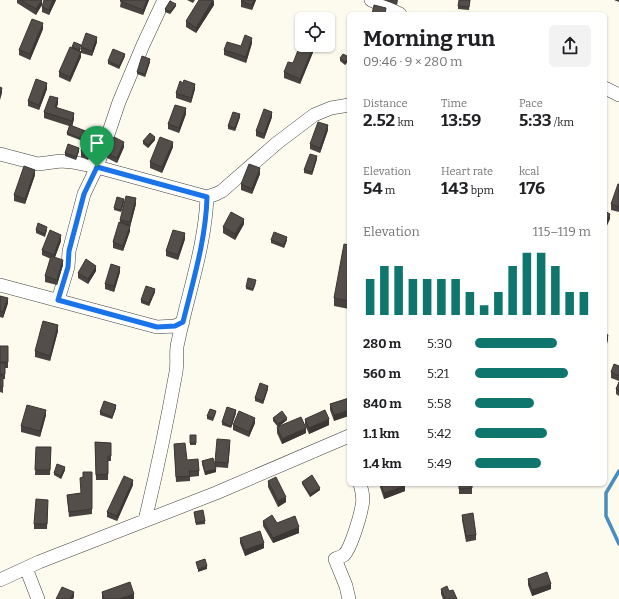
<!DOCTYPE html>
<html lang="en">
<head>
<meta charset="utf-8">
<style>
  :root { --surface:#fff; --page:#f2f2f2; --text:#202124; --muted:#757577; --accent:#0f766e }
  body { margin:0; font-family:Bitter,serif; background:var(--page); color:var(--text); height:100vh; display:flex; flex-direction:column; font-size:15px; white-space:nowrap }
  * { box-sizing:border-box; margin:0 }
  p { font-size:13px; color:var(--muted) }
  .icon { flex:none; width:22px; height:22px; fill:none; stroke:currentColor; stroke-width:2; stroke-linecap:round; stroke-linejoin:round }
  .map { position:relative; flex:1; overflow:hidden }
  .details { position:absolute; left:347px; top:12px; width:260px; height:474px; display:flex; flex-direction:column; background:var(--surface); border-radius:6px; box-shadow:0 1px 3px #0004 }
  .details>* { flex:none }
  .tools { position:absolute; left:295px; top:12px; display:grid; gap:8px }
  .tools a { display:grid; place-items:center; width:40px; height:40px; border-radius:6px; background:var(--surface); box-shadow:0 1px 3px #0004; font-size:20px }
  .pin { position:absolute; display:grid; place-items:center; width:34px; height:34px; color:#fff; margin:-41px -17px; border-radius:50% 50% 50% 0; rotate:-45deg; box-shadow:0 0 4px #0007 }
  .pin .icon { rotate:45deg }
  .round { display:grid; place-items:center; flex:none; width:42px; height:42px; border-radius:6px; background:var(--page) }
  .head { display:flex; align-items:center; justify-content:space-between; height:68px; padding:0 16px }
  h1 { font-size:22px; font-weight:700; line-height:30px }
  .metrics { display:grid; grid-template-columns:repeat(3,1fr); gap:6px; height:68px; padding:4px 16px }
  .metrics div { display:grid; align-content:center }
  .metrics b { font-size:17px; font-weight:700 }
  .metrics small { font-size:11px; font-weight:400 }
  .metrics p { font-size:11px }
  .chart { height:112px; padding:8px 16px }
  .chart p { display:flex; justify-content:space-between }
  .chart svg { width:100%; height:72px; margin-top:4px; stroke:var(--accent); stroke-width:6 }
  ul { padding:0 16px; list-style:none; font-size:13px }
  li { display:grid; grid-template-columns:64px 48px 1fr; align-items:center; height:30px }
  li i { height:10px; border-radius:5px; background:var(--accent) }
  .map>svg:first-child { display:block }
</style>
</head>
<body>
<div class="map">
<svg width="619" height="599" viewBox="0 0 619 599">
  <rect width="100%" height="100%" fill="#fdfaee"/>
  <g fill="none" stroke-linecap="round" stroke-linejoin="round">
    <path stroke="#4a8dbb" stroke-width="3.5" d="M619 471 606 493V516L619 544"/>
    <defs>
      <path id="street" d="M371 0 400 14
        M605 88 619 95
        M0 154 38 164 61 161 72 162 97 167 207 197 216 194 222 191 277 143 314 115 331 108 349 105
        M0 285 157 327 175 326 183 322
        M58 300 68 267 69 251 84 194 97 167 119 102 143 45 164 0
        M145 520C157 471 167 422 176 372 178 362 175 351 178 342 188 293 205 247 207 197
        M26 568 38 599
        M0 580 39 562 216 493 349 436
        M349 599 346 586 335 559C338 558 341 557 344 555 351 548 360 517 362 506 364 498 362 491 360 484"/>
    </defs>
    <use href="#street" stroke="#404040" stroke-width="14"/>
    <use href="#street" stroke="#fff" stroke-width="13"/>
  </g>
  <path fill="#484340" d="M17 0H42L36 15 17 3Z
    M44 0H56L49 15 42 12V7Z
    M121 0H149L143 15 120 7Z
    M187 0H195L193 3Z
    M214 0V5L196 33 186 27V21Z
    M256 0 252 10 241 7V1Z
    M383 0H398L397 5Z
    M470 0 469 10 458 9V6Z
    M614 0H619V2Z
    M176 6 170 14 165 12V9Z
    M43 29 30 60 19 55V50Z
    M97 42 92 56 81 53V57L70 82 59 77V72L72 47 81 48 80 51H81V47Z
    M252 43 246 63 224 55V50L241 46Z
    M316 45 300 84 284 78V72L293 63Z
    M125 56 119 69 108 64V61Z
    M340 58 349 60 345 65 340 61Z
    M150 62 145 77 137 74V72Z
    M47 89 39 110 28 106V101Z
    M195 89 191 103 176 98V93Z
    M58 104 56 107 74 119 72 126 97 139 88 160 81 157V151L85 142 67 135V133L69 126 44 118V112Z
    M186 114 179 133 168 129V124Z
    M240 117 235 131 228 129V126Z
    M272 117 264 139 256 136V131Z
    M328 130 320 153 310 149V144Z
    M155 140 148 148 143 144V141Z
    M124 147 117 163 107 158V153Z
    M173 147 162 173 150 168V162Z
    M79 151 76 160 65 156V153Z
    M317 159 312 175 304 173V170Z
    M260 174 252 194 241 190V184Z
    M35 175 25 204 14 201V195Z
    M619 184V212L611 210V204Z
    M124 202 121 212 114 210V208Z
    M136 204 130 227V231L123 251 113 248V242L120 222V220Z
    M244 224 235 240 223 233V227Z
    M36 230H47L45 237 36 233Z
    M185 239 178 260 166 256V251Z
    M271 240H287L284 248 271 243Z
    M61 241 55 257 63 265 57 285 45 282V276L51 259 42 255V250Z
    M349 245V309L334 306V298Z
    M96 271 88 284 78 278V273Z
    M120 272 114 292 105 289V284Z
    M256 283 253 291 246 289V287Z
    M155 292 149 306 141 303V300Z
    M0 296 8 303 3 318 0 317Z
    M58 331 50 361 35 357V351Z
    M0 346H8V368H5V379H3V393L0 392Z
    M619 366V381L611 378V372Z
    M619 382V396L616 394V389Z
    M268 389 263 404 255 401V398Z
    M349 398 334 421 330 410V404Z
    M116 408 112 419 100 415V412Z
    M216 413 213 421 207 419V416Z
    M236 413 231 428 222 425V422Z
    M46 415 40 437 21 432V426Z
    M273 418 287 420 278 427 273 421Z
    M305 419 329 425 309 434 305 425Z
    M255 423 249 437 233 430V425Z
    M277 427 306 433 282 444 277 433Z
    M190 435H196V445H190Z
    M95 442 111 443V461H108V480H96Z
    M174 444 187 460 199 471V476L190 477V481L176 482Z
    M230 446 228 468 215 467 216 472 205 475 202 464V461L215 467V462Z
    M36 447H51L50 475H35Z
    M65 470 61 479 54 475V473Z
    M92 472V514L69 517 67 495 81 493 83 477Z
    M268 481 286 502 278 507 268 487Z
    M302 482 320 490 310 497 302 484Z
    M380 484H404L405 491 384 499 380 487Z
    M459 484H472V494H459Z
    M133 485 117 521 107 517V512Z
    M48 505 47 529H34V524Z
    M194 512 205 521V524L196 525Z
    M462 515 476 535V540L466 542 462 520Z
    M263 521 277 523 299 533 273 543 263 526Z
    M240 538 264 548 245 556 240 543Z
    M528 579 551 589 532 596 528 585Z
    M441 589 449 591 457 599H443L441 594Z
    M102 592 134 599H102Z"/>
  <path fill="#3b3734" d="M42 0V5L36 15V9Z
    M53 0H56L49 15V10Z
    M147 0H149L143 15V10Z
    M213 0 214 5 196 33V28Z
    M254 0H256L252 10V5Z
    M176 4V6L170 14V12Z
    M43 23V29L30 60V54Z
    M97 37V42L92 56V51Z
    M252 38V43L246 63V57Z
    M314 45H316L300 84V79Z
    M81 52V57L70 82V77Z
    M125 54V56L119 69V66Z
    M349 57V60L345 65V62Z
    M150 59V62L145 77V74Z
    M47 83V89L39 110V105Z
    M195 84V89L191 103V98Z
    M2 88V93L0 100V94Z
    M58 98V104L55 112V107Z
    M186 108V114L179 133V128Z
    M272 112V117L264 139V134Z
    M74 113V119L72 127V121Z
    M240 114V117L235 131V128Z
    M328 125V130L320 153V148Z
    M97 134V139L88 160V155Z
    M155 137V140L148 148V145Z
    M124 142V147L117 163V158Z
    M173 142V147L162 173V167Z
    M79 148V151L76 160V157Z
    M317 156V159L312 175V172Z
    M260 168V174L252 194V189Z
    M35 170V175L25 204V199Z
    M136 198V204L130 227V231L123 251V246L130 226V222Z
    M124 199V202L121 212V210Z
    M610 214V219L605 230V225Z
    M244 219V224L235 240V234Z
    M185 233V239L178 260V255Z
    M61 235V241L54 260V255Z
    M287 237V240L284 248V245Z
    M63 260V265L57 285V280Z
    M96 266V271L88 284V279Z
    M120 267V272L114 292V286Z
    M155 289V292L149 306V303Z
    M8 298V303L3 318V312Z
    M58 325V331L50 361V356Z
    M608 335V340L605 352V346Z
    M268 386V389L263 404V401Z
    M116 405V408L112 419V417Z
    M46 410V415L40 437V431Z
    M236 410V413L231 428V426Z
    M349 410V416L334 421V415Z
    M255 418V423L249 437V432Z
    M287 418V420L278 427V424Z
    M329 419V425L309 434V428Z
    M306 428V433L282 444V439Z
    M65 467V470L61 479V476Z
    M216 469V472L205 475V472Z
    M133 480V485L117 521V516Z
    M405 486V491L384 499V493Z
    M320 488V490L310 497V494Z
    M286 497V502L278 507V501Z
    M299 527V533L273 543V538Z
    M264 543V548L245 556V550Z
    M207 566V569L198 572V569Z
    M551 584V589L532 596V590Z
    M74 592V597L73 599H70Z
    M134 594V599H119Z"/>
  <path fill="#544e4a" stroke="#3b3734" d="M21 0H42L36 9Z
    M44 0H53L49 10 42 7Z
    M121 0H147L143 10 120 1Z
    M199 0H213L196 28 186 21Z
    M242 0H254L252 5 241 1Z
    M459 0H470L469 7 458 6Z
    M170 1 176 4 170 12 165 9Z
    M374 5 386 8 385 14H372Z
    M32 19 43 23 30 54 19 50Z
    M86 33 97 37 92 51 81 47Z
    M245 35 252 38 246 57 224 50 227 42 241 46Z
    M302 40V45H314L300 79 284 72 288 62 293 63Z
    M74 42 81 45 79 50 72 47Z
    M70 47 81 52 70 77 59 72Z
    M113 49 125 54 119 66 108 61Z
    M343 54 349 57 345 62 340 58Z
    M142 56 150 59 145 74 137 72Z
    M36 79 47 83 39 105 28 101Z
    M184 80 195 84 191 98 176 93 180 81 183 83Z
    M0 87 2 88 0 94Z
    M50 96 58 98 55 107 74 113 72 121 44 112Z
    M175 105 186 108 179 128 168 124Z
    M264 109 272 112 264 134 256 131Z
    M233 112 240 114 235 128 228 126Z
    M318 122 328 125 320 148 310 144Z
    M70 125 88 132 85 140 67 133Z
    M90 131 97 134 88 155 81 151Z
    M150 133 155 137 148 145 143 141Z
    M114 137 124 142 117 158 107 153Z
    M160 137 173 142 162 167 150 162Z
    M68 144 79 148 76 157 65 153Z
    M310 154 317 156 312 172 304 170Z
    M249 164 260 168 252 189 241 184Z
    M24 166 35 170 25 199 14 195Z
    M618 184H619V207L611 204Z
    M126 196 136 198 130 222 120 220Z
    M117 197 124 199 121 210 114 208Z
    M605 211 610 214 605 225Z
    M231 212 244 219 235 234 223 227Z
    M119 222 130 226 123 246 113 242Z
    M38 223 47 227 45 234 36 230Z
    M50 230 61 235 54 255 42 250Z
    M173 230 185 233 178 255 166 251Z
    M274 232 287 237 284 245 271 240Z
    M344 244 349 245V301L334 298Z
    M51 256 63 260 57 280 45 276Z
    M86 259 96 266 88 279 78 273Z
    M111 264 120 267 114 286 105 284Z
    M248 278 256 280 253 289 246 287Z
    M146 286 155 289 149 303 141 300Z
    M0 296 8 298 3 312 0 311Z
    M43 321 58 325 50 356 35 351Z
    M605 334 608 335 605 346Z
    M0 346H8V362H0Z
    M0 363H5V374H0Z
    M614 364 619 366V376L611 372Z
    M0 376H3V387H0Z
    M619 382V390L616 389Z
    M260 383 268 386 263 401 255 398Z
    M349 398V410L334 415 330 404Z
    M104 401 116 405 112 417 100 412Z
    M27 405 46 410 40 431 21 426Z
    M227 407 236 410 231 426 222 422Z
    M210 409 216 411 213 418 207 416Z
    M325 410 329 419 309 428 305 419Z
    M239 411 255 418 249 432 233 425Z
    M282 411 287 418 278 424 273 418Z
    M301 417 306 428 282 439 277 427Z
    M190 435H196V443H190Z
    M217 439 230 440 228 463 215 462Z
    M95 442 111 443V456H108V474L96 475Z
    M185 443 187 460 198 459 199 471H189L190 476 176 477 174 444Z
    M36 447H51L50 470H35Z
    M213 458 216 469 205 472 202 461Z
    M57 464 65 467 61 476 54 473Z
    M83 472H92V509L69 512 67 495 81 493 80 478 83 477Z
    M312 475 320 488 310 494 302 482Z
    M124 476 133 480 117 516 107 512Z
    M276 477 286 497 278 501 268 481Z
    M381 484H404L405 486 384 493Z
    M459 484H472V488L459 489Z
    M36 499 48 500 47 524H34Z
    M203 510 205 521 196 523 194 512Z
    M473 513 476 535 466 536 462 515Z
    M272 515 277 523 295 516 299 527 273 538 263 521Z
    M260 531 264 543 245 550 240 538Z
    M205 559 207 566 198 569 196 562Z
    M547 572 551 584 532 590 528 579Z
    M130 582 134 594 119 599H104L102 592Z
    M447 586 449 591 453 590 457 599H445L441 589Z
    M62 587 74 592 70 599H56Z"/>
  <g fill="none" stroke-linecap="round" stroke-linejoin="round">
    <defs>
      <path id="route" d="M97 167 207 197C206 239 193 281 183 322L175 326 157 327 58 300 68 267 69 251 84 194Z"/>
    </defs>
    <use href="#route" stroke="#fff" stroke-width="8"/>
    <use href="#route" stroke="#1a73e8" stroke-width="5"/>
  </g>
</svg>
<div class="tools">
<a><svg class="icon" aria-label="locate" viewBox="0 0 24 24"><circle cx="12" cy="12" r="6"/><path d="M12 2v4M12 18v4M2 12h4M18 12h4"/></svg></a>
</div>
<div class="pin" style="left:97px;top:167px;background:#1e9e55"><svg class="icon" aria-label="arrive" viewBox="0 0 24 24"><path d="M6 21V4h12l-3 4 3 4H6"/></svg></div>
<section class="details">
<div class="head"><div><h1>Morning run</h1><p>09:46 · 9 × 280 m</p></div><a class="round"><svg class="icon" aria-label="share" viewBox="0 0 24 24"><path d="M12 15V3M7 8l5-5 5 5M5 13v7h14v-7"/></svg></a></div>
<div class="metrics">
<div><p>Distance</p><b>2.52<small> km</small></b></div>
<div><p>Time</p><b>13:59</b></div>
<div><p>Pace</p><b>5:33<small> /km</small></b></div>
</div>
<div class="metrics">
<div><p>Elevation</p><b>54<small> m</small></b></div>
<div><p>Heart rate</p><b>143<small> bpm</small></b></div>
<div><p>kcal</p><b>176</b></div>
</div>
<div class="chart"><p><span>Elevation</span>115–119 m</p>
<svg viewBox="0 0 160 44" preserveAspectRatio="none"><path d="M5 44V22M15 44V14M25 44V14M35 44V22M45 44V22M55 44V22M65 44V22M75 44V30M85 44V38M95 44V30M105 44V14M115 44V6M125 44V6M135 44V14M145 44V30M155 44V30"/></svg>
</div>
<ul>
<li><b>280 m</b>5:30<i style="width:71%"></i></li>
<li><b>560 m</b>5:21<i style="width:80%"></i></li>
<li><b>840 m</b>5:58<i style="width:51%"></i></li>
<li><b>1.1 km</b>5:42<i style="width:62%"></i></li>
<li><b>1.4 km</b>5:49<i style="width:57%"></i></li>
</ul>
</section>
</div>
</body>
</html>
